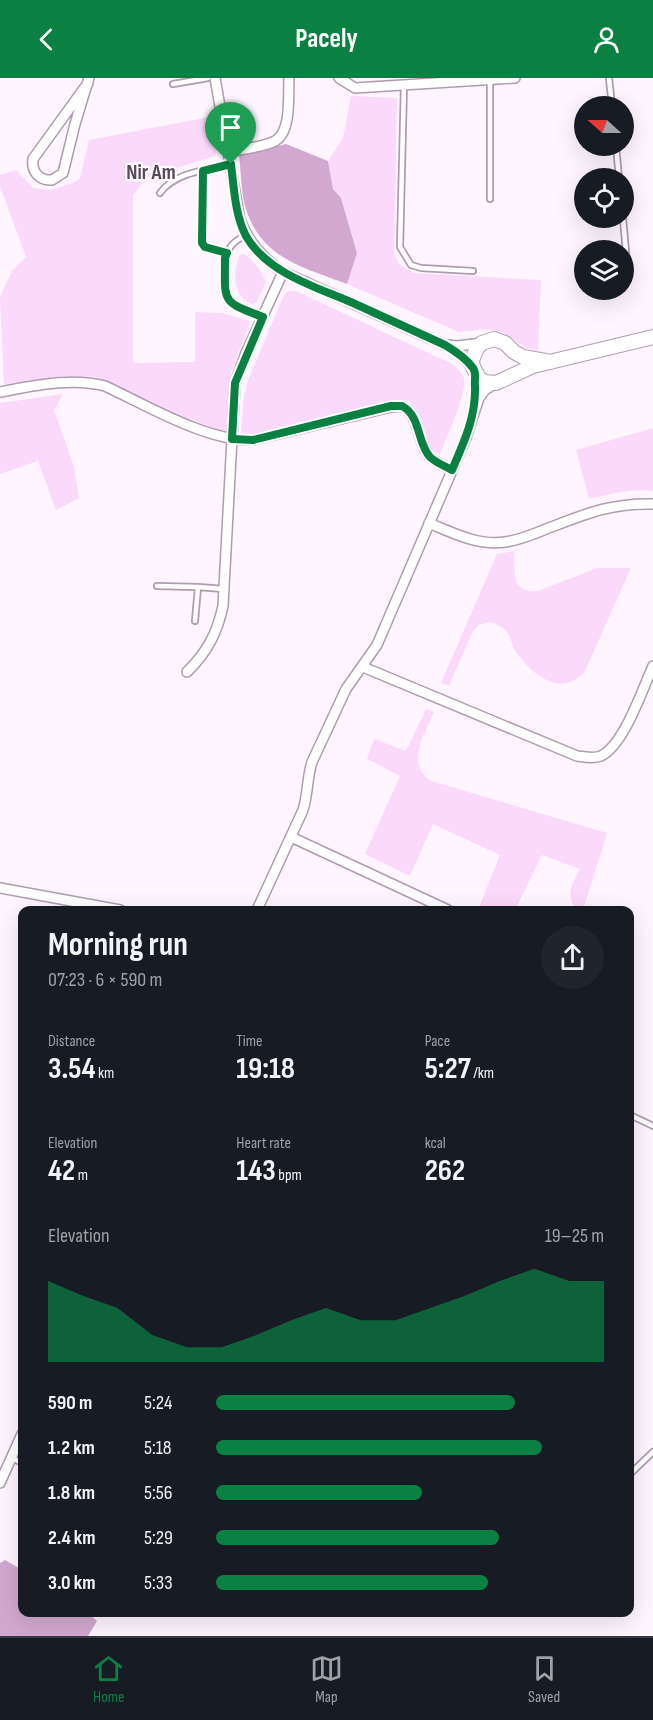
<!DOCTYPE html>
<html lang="en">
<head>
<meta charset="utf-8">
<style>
  :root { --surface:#171b24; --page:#20242c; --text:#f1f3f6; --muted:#9ea1a6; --line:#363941; --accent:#0b8043 }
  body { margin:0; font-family:"Sofia Sans Condensed",sans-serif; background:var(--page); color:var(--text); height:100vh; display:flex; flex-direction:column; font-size:22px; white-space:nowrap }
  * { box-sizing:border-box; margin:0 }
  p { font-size:20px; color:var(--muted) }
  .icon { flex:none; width:33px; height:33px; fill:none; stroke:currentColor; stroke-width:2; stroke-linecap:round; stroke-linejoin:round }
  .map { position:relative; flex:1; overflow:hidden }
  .details { position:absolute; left:18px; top:828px; width:616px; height:711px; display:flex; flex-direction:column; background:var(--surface); border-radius:12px; box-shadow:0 6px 24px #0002 }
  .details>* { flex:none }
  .needle { width:39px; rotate:291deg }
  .fabs { position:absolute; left:574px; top:18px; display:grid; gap:12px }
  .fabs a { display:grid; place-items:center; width:60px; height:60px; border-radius:50%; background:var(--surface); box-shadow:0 6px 24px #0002; font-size:30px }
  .pin { position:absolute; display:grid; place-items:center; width:51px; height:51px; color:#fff; margin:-62px -26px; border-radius:50% 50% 50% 0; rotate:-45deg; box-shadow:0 0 6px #0007 }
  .pin .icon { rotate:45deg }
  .round { display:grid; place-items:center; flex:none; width:63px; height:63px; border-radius:32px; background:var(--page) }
  .headline { display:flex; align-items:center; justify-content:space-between; height:102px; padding:0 30px }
  h1 { font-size:33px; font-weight:700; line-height:45px }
  .metrics { display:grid; grid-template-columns:repeat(3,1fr); gap:9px; height:102px; padding:6px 30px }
  .metrics div { display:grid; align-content:center }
  .metrics b { font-size:30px; font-weight:700 }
  .metrics small { font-size:16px; font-weight:400 }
  .metrics p { font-size:16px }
  .chart { height:168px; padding:12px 30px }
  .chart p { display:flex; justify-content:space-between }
  .chart svg { width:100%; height:108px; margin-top:6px; fill:var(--accent); opacity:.7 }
  ul { padding:0 30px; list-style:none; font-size:20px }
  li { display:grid; grid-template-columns:96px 72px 1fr; align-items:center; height:45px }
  li i { height:15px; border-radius:8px; background:var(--accent) }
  header { display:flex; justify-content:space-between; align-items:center; height:78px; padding:0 30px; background:var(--accent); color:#fff; font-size:27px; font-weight:700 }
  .tabs { display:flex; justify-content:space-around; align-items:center; height:84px; border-top:2px solid var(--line); background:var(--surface); font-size:16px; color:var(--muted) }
  .tabs a { display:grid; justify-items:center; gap:3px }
  .tabs .current { color:var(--accent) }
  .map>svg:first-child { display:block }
</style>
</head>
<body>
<header><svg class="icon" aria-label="back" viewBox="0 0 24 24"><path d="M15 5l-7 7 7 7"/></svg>Pacely<svg class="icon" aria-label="person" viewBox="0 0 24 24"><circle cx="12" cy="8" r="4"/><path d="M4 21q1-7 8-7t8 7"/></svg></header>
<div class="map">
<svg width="653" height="1558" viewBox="0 0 653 1558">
  <rect width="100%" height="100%" fill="#fef5fe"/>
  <path fill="#fbd9fa" d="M351 18 397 20 394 176 399 186 413 195 541 202 538 273 527 270 502 254 487 251 459 254 347 206 357 174 341 120 333 111 328 83 343 60Z
    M214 38 217 71 215 78 147 99 133 117V285L195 284V234L222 235 250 243 230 298 228 353 216 351 185 339 97 299 63 298 4 306 0 219 12 193 26 179 0 108V97L16 92 33 110 51 112 73 105 80 100 89 62Z
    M244 176C253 181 262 194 266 204L256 225 252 226C233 219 232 193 240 177Z
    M288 213H296L452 286C457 290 463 295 464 301 467 316 446 360 440 376L435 374 430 369 413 328 409 323 403 322 255 356H241L244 319 247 305 283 219Z
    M63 316 54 332 74 389 79 420 56 432 38 383 0 396V325Z
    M653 350V413C632 410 610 416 589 421L576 372Z
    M514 473C515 493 510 515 538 513L597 490H631L585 593C562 621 532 597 516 574 512 568 511 559 506 553 502 548 495 546 490 544L479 547 473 553 449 608 441 605 497 476Z
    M426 631 434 634C425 657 404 684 431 703L607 755 583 832H576C565 816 572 806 580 791L542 777 515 832H491L480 827 500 777 433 746 410 798 365 776 400 698 367 681 374 661 406 673Z"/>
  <path fill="#d2a8d0" d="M286 66 328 83 333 111 341 120 357 175 347 206C302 189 260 180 245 128 241 112 241 94 239 77Z
    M5 1482 22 1492V1534L88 1535 97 1543 88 1558H0V1485Z"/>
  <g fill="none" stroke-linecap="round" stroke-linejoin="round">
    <defs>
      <path id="lane" d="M609 0 612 28
        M173 6 208 0
        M404 7 400 169 411 187 421 190 473 193
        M616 68 619 100
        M203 93 202 165 205 169 227 175
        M160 115C175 94 207 92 231 86
        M490 121V2
        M623 140 628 197
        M246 157C240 160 235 163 231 168 223 179 221 216 232 226 239 233 253 236 263 239
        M157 508 198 509
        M195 543 198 509 224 511
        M630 1037 653 1048
        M12 1380 22 1385
        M630 1396 653 1374"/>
      <path id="street" d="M215 0 240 142C249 165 263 180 283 194L445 267 457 274 473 289
        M339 0 355 10 515 0
        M88 5 33 81C31 94 40 103 52 102L63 95 75 46 89 0
        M229 74C242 71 264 69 275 63 292 54 288 16 289 0
        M448 267 457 268 482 265
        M0 314C33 308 71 299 105 308 146 327 208 364 253 362L391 329 402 328C420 337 417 365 430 379 436 385 445 388 452 392
        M475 327V296
        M429 445C453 455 478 468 505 464 522 462 538 454 554 448 590 434 614 425 653 426
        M363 589 577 678C585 679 593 681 601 678 624 667 642 612 653 588
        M187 594C207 574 217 556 223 528L235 305 246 275 283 194
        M291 759 448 832
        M0 810 120 832
        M257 832 303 732C308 716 307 700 312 684L346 611 377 567 466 360 479 320 485 312 496 305
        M0 1405 22 1356"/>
      <path id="secondary" d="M551 284 523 279 514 274 505 265 494 261 482 265 477 270 472 282 473 289 479 300 484 304 496 305 533 288 653 259"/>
    </defs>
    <use href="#lane" stroke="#b09cb0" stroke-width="8"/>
    <use href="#street" stroke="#b09cb0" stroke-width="12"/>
    <use href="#secondary" stroke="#b09cb0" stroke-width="16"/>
    <use href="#lane" stroke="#fff" stroke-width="4.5"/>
    <use href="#street" stroke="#fff" stroke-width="9"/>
    <use href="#secondary" stroke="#fff" stroke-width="14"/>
  </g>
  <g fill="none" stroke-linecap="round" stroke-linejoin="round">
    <defs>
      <path id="route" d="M231 86C234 110 235 137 246 158 267 195 316 209 353 225 383 239 414 253 445 267 455 273 466 280 473 290 477 296 474 302 475 308 476 339 464 364 452 392 445 388 436 385 430 379 417 365 421 338 402 328H391L253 362 232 361 235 305 263 239C220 223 225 224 225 180L227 175 205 169 202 165 203 93Z"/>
    </defs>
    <use href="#route" stroke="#fff" stroke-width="12"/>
    <use href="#route" stroke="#0b8043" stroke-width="8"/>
  </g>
  <g text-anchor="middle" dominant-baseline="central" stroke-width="4.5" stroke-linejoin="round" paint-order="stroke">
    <g font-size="21" font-weight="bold" fill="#5a4859" stroke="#fff">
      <text x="151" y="94">Nir Am</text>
    </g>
  </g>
</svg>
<div class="fabs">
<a><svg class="needle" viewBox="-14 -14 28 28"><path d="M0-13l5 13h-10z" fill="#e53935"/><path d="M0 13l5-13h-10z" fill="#9ea1a6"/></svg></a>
<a><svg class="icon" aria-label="locate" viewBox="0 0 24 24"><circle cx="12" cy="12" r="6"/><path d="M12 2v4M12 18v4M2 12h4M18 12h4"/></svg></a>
<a><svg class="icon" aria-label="layers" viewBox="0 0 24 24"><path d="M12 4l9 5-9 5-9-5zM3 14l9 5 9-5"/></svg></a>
</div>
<div class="pin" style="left:231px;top:86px;background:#1e9e55"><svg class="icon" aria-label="arrive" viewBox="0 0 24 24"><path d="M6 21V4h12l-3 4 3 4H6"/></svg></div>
<section class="details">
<div class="headline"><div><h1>Morning run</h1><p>07:23 · 6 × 590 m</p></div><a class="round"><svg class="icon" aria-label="share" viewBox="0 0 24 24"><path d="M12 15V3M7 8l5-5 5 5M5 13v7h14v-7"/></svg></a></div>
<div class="metrics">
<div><p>Distance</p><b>3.54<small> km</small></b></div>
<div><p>Time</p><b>19:18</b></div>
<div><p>Pace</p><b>5:27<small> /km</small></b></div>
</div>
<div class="metrics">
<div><p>Elevation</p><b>42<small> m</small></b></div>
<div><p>Heart rate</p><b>143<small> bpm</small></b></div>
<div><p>kcal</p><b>262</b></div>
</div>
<div class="chart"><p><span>Elevation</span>19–25 m</p>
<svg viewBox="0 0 160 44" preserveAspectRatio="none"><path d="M0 44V11L10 17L20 22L30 33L40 38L50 38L60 33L70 27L80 22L90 27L100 27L110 22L120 17L130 11L140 6L150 11L160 11V44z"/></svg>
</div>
<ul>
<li><b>590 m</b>5:24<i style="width:77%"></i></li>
<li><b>1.2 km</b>5:18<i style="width:84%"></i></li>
<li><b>1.8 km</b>5:56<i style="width:53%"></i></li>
<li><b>2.4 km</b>5:29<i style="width:73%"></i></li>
<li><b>3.0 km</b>5:33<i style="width:70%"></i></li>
</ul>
</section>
</div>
<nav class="tabs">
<a class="current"><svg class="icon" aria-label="home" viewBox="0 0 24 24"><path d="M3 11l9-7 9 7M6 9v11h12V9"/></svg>Home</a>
<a><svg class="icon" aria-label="map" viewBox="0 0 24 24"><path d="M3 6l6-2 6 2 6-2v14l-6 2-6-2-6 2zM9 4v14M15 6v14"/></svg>Map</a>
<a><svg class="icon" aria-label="saved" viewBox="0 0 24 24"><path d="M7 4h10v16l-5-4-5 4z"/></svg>Saved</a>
</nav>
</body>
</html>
